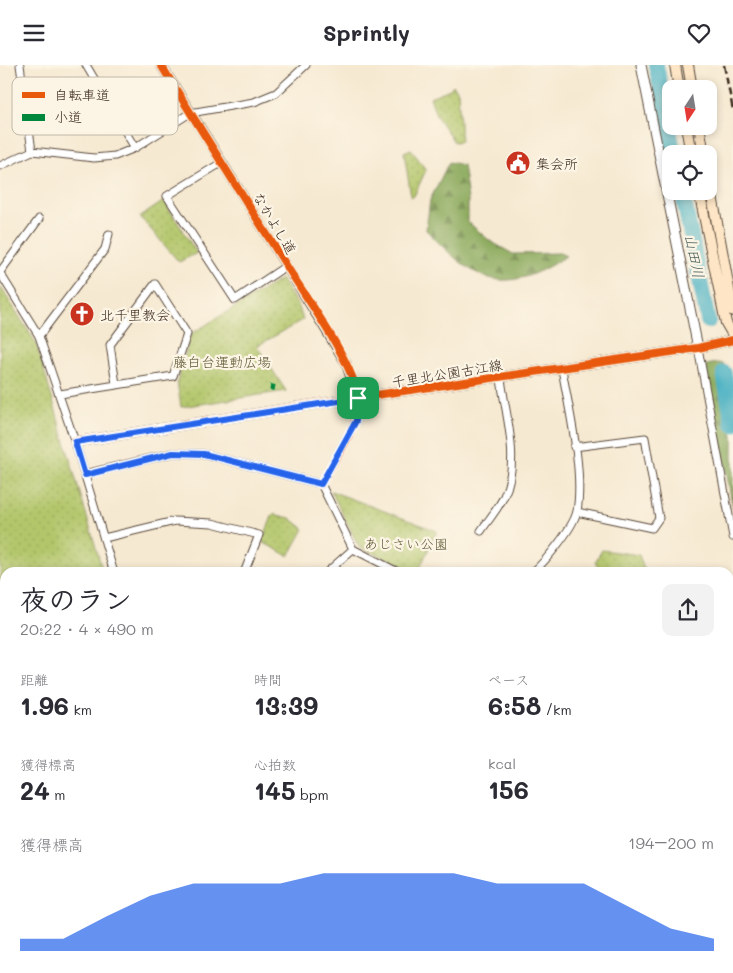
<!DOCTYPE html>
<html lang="ja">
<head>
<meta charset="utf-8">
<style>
  :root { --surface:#fff; --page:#f2f2f3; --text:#2b2b33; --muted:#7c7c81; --accent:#2563eb }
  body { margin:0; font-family:Mali,"Klee One",sans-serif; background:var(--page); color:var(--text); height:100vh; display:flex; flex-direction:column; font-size:19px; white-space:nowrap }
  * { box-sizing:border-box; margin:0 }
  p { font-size:16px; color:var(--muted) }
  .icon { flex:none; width:28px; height:28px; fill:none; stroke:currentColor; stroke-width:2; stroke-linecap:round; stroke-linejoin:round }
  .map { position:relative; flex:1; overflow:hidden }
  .side { position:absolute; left:0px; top:502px; width:734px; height:406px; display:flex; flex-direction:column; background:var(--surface); border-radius:15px 15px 0 0; box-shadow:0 2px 8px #0003 }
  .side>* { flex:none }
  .needle { width:32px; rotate:192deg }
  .fabs { position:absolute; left:662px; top:15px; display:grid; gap:10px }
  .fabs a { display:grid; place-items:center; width:55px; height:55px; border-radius:10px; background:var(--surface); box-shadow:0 2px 8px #0003; font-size:25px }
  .pin { position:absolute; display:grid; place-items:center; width:42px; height:42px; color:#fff; margin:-21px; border-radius:10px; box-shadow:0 2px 8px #0006 }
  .round { display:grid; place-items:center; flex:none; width:52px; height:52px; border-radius:10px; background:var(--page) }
  .headline { display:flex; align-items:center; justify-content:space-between; height:85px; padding:0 20px }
  h1 { font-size:28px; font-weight:800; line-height:38px }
  .figures { display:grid; grid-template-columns:repeat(3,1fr); gap:8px; height:85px; padding:5px 20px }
  .figures div { display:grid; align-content:center }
  .figures b { font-size:25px; font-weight:800 }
  .figures small { font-size:14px; font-weight:400 }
  .figures p { font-size:14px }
  .chart { height:140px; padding:10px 20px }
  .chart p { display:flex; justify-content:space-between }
  .chart svg { width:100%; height:90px; margin-top:5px; fill:var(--accent); opacity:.7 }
  header { display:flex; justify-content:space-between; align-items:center; height:65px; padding:0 20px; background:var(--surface); font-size:22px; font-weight:800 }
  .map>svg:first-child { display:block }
</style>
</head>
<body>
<header><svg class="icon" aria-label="menu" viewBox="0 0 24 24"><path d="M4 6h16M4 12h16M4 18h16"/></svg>Sprintly<svg class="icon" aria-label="heart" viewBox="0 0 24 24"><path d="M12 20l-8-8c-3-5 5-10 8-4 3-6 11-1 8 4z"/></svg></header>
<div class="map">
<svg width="733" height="908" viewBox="0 0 733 908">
  <defs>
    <pattern id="forest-firs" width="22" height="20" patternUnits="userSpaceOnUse" patternTransform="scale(1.25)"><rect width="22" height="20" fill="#8dab5e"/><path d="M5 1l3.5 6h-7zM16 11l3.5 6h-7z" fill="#748b4d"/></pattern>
    <pattern id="park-dots" width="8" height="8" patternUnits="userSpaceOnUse" patternTransform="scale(1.25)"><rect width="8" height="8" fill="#b2c66a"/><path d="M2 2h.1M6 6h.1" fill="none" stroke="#9aaa5b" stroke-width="1.8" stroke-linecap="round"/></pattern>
  </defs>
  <rect width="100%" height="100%" fill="#fcf5e5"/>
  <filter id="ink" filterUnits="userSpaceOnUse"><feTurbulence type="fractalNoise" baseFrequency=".02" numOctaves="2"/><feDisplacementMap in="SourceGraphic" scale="10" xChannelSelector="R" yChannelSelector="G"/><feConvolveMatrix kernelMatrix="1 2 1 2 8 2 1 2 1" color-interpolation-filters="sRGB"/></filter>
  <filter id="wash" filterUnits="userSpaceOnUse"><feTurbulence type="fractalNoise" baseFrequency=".0096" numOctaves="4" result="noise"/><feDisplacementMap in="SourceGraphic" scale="20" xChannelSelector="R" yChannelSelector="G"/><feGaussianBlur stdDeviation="1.12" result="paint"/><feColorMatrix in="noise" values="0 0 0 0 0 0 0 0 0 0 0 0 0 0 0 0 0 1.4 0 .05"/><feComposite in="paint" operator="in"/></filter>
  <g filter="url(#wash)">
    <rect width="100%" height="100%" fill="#f6e9d1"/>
    <path fill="url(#forest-firs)" stroke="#646a3e" d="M449 97 463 100 468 134V157L490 176 513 189 560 188 566 191C501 234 476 216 426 165L430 135Z
      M718 298 724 299 725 307 722 308 733 372V443L706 300Z"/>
    <path fill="url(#park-dots)" stroke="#767844" d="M453 20 458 26 461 76 454 77 436 50 430 32 450 24Z
      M411 84 426 105 414 131 411 132 404 87Z
      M164 136 197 188 179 197 140 152Z
      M281 214 299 242 303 255 257 281 286 326 181 342 177 317 191 269Z
      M0 221 36 278 103 507 5 508V766L0 764Z
      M331 426 437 466 418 507 359 482Z
      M273 449 290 453 304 464 289 491 262 477Z
      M602 485 639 490 645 507H600L595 497Z
      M733 745V908H316L314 904H729V747Z"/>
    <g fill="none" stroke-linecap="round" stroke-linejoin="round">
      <path stroke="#43aec1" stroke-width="16" d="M656 0 674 89
        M682 126 708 256
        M724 308 733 359"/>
    </g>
  </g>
  <g filter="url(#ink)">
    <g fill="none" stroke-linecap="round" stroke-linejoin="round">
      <defs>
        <path id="service" d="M0 526 5 532
          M0 561 5 553
          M0 651 5 654
          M115 904 124 906 132 904
          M174 904 186 908
          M312 904 314 908
          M61 908 63 904
          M196 908 198 904"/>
        <path id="minor" d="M20 0 32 86
          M86 0 135 83
          M221 98 167 131 235 235 286 201
          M0 101 32 86 94 93 115 91 135 83 190 48 254 37 276 28 306 0
          M0 207 39 154
          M0 208 39 271 75 377 114 508
          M39 271 105 184 109 169
          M698 283 733 472
          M60 329 173 311 187 269 155 219 110 280 116 319
          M574 382 645 373 659 453 652 463 577 447
          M85 409 173 388 204 389 321 419 353 484 326 508
          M321 419 356 356 358 333
          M481 466C488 455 499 443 504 431 521 395 505 350 501 313
          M104 473 175 456 212 458 259 470 244 508
          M353 484 400 508
          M532 508C545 497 574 462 577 446 584 406 569 345 562 304
          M729 521 733 520
          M729 590 733 589
          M729 656 733 655"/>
        <path id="tertiary" d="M161 0 325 263 346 298 358 333
          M641 0 698 283
          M75 377 335 336 698 283 733 275
          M729 737 733 736
          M0 772 5 774"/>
        <path id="secondary" d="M675 0 679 24
          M688 0 692 24
          M686 61 691 89
          M699 61 704 89
          M709 114 733 246
          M699 126 726 258 733 270"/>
      </defs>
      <use href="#service" stroke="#574739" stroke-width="6"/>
      <use href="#minor" stroke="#574739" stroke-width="9"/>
      <use href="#tertiary" stroke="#574739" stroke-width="11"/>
      <use href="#secondary" stroke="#574739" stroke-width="12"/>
      <use href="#service" stroke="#fff" stroke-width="4"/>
      <use href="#minor" stroke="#fff" stroke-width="7"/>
      <use href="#tertiary" stroke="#fff" stroke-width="9"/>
      <use href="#secondary" stroke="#fde5c5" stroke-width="10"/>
      <path stroke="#3b2a1e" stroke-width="2.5" stroke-dasharray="8 4" stroke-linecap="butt" d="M724 0 733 45"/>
      <path stroke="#00873e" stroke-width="6" stroke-dasharray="12 6" stroke-linecap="butt" d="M270 322 275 323"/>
      <defs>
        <path id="cycleway" d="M161 0C202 67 244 133 286 200 306 233 353 296 358 333 361 360 334 395 321 419
          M75 377 335 336 698 283 733 275"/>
      </defs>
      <use href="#cycleway" stroke="#fcf5e5" stroke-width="11"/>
      <use href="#cycleway" stroke="#e8590c" stroke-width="8"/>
    </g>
  </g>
  <g fill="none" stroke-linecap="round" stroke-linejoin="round" filter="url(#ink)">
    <defs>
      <path id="route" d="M358 333 356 356 321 419 204 389 173 388 85 410 75 377Z"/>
    </defs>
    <use href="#route" stroke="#fff" stroke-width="10"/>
    <use href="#route" stroke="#2563eb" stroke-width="6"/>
  </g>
  <defs>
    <symbol id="civic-disc" viewBox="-11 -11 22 22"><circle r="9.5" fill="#c8321e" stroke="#fcf5e5"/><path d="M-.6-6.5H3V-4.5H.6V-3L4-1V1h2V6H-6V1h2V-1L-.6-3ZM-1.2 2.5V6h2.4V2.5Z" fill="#fff"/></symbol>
    <symbol id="church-disc" viewBox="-11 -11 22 22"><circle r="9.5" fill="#c8321e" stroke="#fcf5e5"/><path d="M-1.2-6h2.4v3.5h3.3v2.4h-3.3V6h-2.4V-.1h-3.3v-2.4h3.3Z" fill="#fff"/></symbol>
  </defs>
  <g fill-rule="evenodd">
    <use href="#civic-disc" x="504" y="84" width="28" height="28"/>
    <use href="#church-disc" x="68" y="235" width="28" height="28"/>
  </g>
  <g text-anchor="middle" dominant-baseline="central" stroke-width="4.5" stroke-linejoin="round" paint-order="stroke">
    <g font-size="14" fill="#3b2a1e" stroke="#fcf5e5" text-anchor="start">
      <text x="536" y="98">集会所</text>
      <text x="100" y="249">北千里教会</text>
    </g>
    <g font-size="14" fill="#3b2a1e" stroke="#fcf5e5">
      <text transform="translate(275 158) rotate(59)">なかよし道</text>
      <text transform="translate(447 308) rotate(-9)">千里北公園古江線</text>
    </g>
    <g font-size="14" fill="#5f5935" stroke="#fcf5e5">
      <text x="222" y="296">藤白台運動広場</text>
      <text x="406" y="478">あじさい公園</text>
    </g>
    <g font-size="15" font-style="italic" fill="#3e5857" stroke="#fcf5e5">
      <text transform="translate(695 191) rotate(78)">山田川</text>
    </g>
  </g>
  <rect x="12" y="12" width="166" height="58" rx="8" fill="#fcf5e5" stroke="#c2b8a9" stroke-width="1"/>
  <rect x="22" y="27" width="23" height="6" fill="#e8590c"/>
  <rect x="22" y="49" width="23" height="7" fill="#00873e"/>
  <g font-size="14" fill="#3b2a1e">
    <text x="54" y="35">自転車道</text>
    <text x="54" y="57">小道</text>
  </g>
</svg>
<div class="fabs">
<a><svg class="needle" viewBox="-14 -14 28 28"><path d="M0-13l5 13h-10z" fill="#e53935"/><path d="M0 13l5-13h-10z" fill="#7c7c81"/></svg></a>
<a><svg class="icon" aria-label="locate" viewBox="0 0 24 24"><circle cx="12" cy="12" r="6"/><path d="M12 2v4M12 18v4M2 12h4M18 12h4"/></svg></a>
</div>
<div class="pin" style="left:358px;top:333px;background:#1e9e55"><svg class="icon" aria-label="arrive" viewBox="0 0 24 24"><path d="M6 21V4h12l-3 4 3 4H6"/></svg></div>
<section class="side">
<div class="headline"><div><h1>夜のラン</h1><p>20:22 · 4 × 490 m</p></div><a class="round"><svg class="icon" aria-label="share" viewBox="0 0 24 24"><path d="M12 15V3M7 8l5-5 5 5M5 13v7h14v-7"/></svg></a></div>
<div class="figures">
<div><p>距離</p><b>1.96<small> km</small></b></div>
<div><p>時間</p><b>13:39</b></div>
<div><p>ペース</p><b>6:58<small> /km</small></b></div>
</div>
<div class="figures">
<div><p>獲得標高</p><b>24<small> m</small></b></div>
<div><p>心拍数</p><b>145<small> bpm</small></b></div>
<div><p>kcal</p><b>156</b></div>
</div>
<div class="chart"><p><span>獲得標高</span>194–200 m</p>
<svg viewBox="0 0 160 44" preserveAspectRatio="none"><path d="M0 44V38L10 38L20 27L30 17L40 11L50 11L60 11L70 6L80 6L90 6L100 6L110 11L120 11L130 11L140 22L150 33L160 38V44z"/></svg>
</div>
</section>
</div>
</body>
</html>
